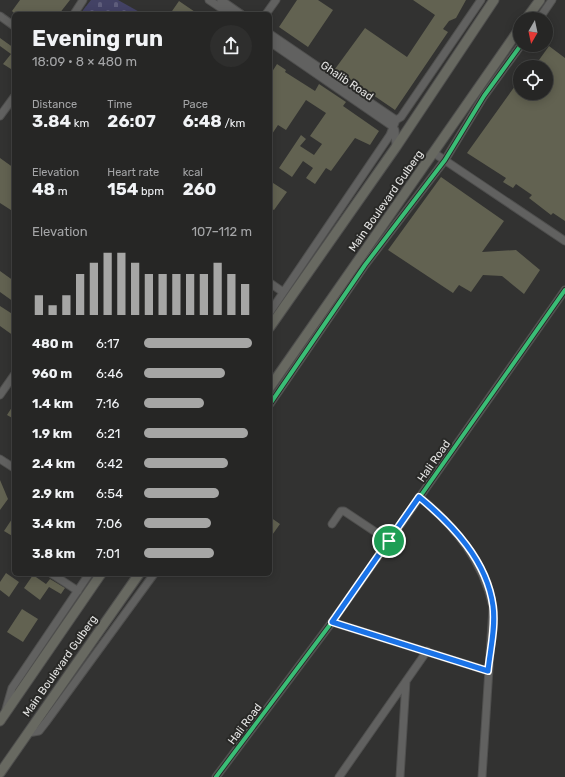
<!DOCTYPE html>
<html lang="en">
<head>
<meta charset="utf-8">
<style>
  :root { --surface:#262625; --page:#2e2e2d; --text:#f1f3f6; --muted:#a4a5a7; --line:#424342; --accent:#a6a6a5 }
  body { margin:0; font-family:Rubik,sans-serif; background:var(--page); color:var(--text); height:100vh; display:flex; flex-direction:column; font-size:15px; white-space:nowrap }
  * { box-sizing:border-box; margin:0 }
  p { font-size:13px; color:var(--muted) }
  .icon { flex:none; width:22px; height:22px; fill:none; stroke:currentColor; stroke-width:2; stroke-linecap:round; stroke-linejoin:round }
  .map { position:relative; flex:1; overflow:hidden }
  .sheet { position:absolute; left:12px; top:12px; width:260px; height:564px; display:flex; flex-direction:column; background:var(--surface); border-radius:6px; box-shadow:0 2px 10px #0003,0 0 0 1px var(--line) }
  .sheet>* { flex:none }
  .needle { width:26px; rotate:189deg }
  .fabs { position:absolute; left:513px; top:12px; display:grid; gap:8px }
  .fabs a { display:grid; place-items:center; width:40px; height:40px; border-radius:50%; background:var(--surface); box-shadow:0 2px 10px #0003,0 0 0 1px var(--line); font-size:20px }
  .pin { position:absolute; display:grid; place-items:center; width:34px; height:34px; color:#fff; margin:-17px; border:2px solid #fff; border-radius:50%; box-shadow:0 1px 4px #0007 }
  .round { display:grid; place-items:center; flex:none; width:42px; height:42px; border-radius:21px; background:var(--page) }
  .headline { display:flex; align-items:center; justify-content:space-between; height:68px; padding:0 20px }
  h1 { font-size:22px; font-weight:700; line-height:30px }
  .metrics { display:grid; grid-template-columns:repeat(3,1fr); gap:6px; height:68px; padding:4px 20px }
  .metrics div { display:grid; align-content:center }
  .metrics b { font-size:17px; font-weight:700 }
  .metrics small { font-size:11px; font-weight:400 }
  .metrics p { font-size:11px }
  .chart { height:112px; padding:8px 20px }
  .chart p { display:flex; justify-content:space-between }
  .chart svg { width:100%; height:72px; margin-top:4px; stroke:var(--accent); stroke-width:6 }
  ul { padding:0 20px; list-style:none; font-size:13px }
  li { display:grid; grid-template-columns:64px 48px 1fr; align-items:center; height:30px }
  li i { height:10px; border-radius:5px; background:var(--accent) }
  .map>svg:first-child { display:block }
</style>
</head>
<body>
<div class="map">
<svg width="565" height="777" viewBox="0 0 565 777">
  <defs>
    <pattern id="cemetery-stones" width="16" height="16" patternUnits="userSpaceOnUse"><rect width="16" height="16" fill="#434265"/><path d="M2 7V4a2 2 0 0 1 4 0v3zM10 15v-3a2 2 0 0 1 4 0v3z" fill="#5e5d7b"/></pattern>
  </defs>
  <rect width="100%" height="100%" fill="#323231"/>
  <path fill="url(#cemetery-stones)" d="M91 0H118L143 14H80Z"/>
  <path fill="#626251" d="M20 0H70L59 14H15L12 11Z
    M297 0H318L333 10 308 47 279 27Z
    M413 0H466L456 18 449 21 443 29 448 32 395 110 335 69 365 28 407 57 435 15Z
    M179 1 198 14H170Z
    M0 38 14 48V65L11 69 3 64 11 54 0 46Z
    M549 46 565 58V221L553 213 551 215 529 198 532 195 516 184 513 188 503 182 506 178 467 153 520 79V93H546V67H534Z
    M277 64 286 70 285 72 315 91 319 84 346 102 343 106 379 131 370 145 355 138 331 171 326 168 315 184 306 178 313 168 303 161 292 177 279 168 301 135 306 139 300 146 314 155 322 144 310 136 326 113 306 100 286 130 278 125 270 137V75Z
    M0 158 14 168V212L0 203Z
    M441 177 504 221 482 252 516 250 540 270 524 294 502 276 483 275 471 292 459 285 453 293 388 250Z
    M270 181 287 192 274 210 270 208Z
    M0 271 14 281V302L0 292Z
    M0 306 14 315V336L0 326Z
    M14 404V419L7 415Z
    M0 480 8 499 0 510Z
    M14 516V537L4 531Z
    M270 517 280 524 270 538Z
    M6 573 19 582 9 597 0 590V582Z
    M33 575 46 584 50 579 65 588 61 594 49 587 40 600 24 588Z
    M22 609 38 619 23 642 7 632Z"/>
  <g fill="none" stroke-linecap="round" stroke-linejoin="round">
    <defs>
      <path id="minor" d="M209 0 230 14
        M221 0 241 14
        M74 14 83 0
        M266 14 276 0
        M0 16 14 26
        M539 19 552 0
        M270 34 396 120
        M270 42 392 126 395 130 396 147
        M0 116 14 97
        M434 153 565 241
        M270 283 283 292
        M270 312 390 135 396 120 401 117 481 0
        M0 395 14 375
        M270 404 365 265 445 160 484 96 521 45
        M0 459 14 468
        M419 497C456 527 483 561 493 607L482 777
        M332 524 341 511H344L389 541
        M52 574 78 591
        M332 622 488 671
        M6 709 12 688 89 574
        M28 733 39 731 46 722 154 574
        M216 777 332 622 565 290
        M339 777 427 651
        M400 777 406 681"/>
      <path id="major" d="M526 19 540 0
        M270 327 396 147 494 0
        M270 387 520 28
        M0 721 101 574
        M0 773 139 574"/>
    </defs>
    <use href="#minor" stroke="#4f4f4e" stroke-width="9"/>
    <use href="#major" stroke="#4f4f4e" stroke-width="11"/>
    <use href="#minor" stroke="#616160" stroke-width="7"/>
    <use href="#major" stroke="#686961" stroke-width="9"/>
    <defs>
      <path id="cycleway" d="M270 404 365 265 445 160 484 96 521 45
        M216 777 332 622 565 290"/>
    </defs>
    <use href="#cycleway" stroke="#292927" stroke-width="6"/>
    <use href="#cycleway" stroke="#3abd76" stroke-width="4"/>
  </g>
  <g fill="none" stroke-linecap="round" stroke-linejoin="round">
    <defs>
      <path id="route" d="M419 497C453 525 487 561 493 606 496 627 490 650 488 671L332 622Z"/>
    </defs>
    <use href="#route" stroke="#fff" stroke-width="8"/>
    <use href="#route" stroke="#1a73e8" stroke-width="5"/>
  </g>
  <g text-anchor="middle" dominant-baseline="central" stroke-width="4" stroke-linejoin="round" paint-order="stroke">
    <g font-size="11" fill="#e5e5e4" stroke="#292927">
      <text transform="translate(347 81) rotate(34)">Ghalib Road</text>
      <text transform="translate(386 201) rotate(-55)">Main Boulevard Gulberg</text>
      <text transform="translate(434 461) rotate(-55)">Hali Road</text>
      <text transform="translate(60 666) rotate(-55)">Main Boulevard Gulberg</text>
      <text transform="translate(245 724) rotate(-53)">Hali Road</text>
    </g>
  </g>
</svg>
<div class="fabs">
<a><svg class="needle" viewBox="-14 -14 28 28"><path d="M0-13l5 13h-10z" fill="#e53935"/><path d="M0 13l5-13h-10z" fill="#a4a5a7"/></svg></a>
<a><svg class="icon" aria-label="locate" viewBox="0 0 24 24"><circle cx="12" cy="12" r="6"/><path d="M12 2v4M12 18v4M2 12h4M18 12h4"/></svg></a>
</div>
<div class="pin" style="left:389px;top:541px;background:#1e9e55"><svg class="icon" aria-label="arrive" viewBox="0 0 24 24"><path d="M6 21V4h12l-3 4 3 4H6"/></svg></div>
<section class="sheet">
<div class="headline"><div><h1>Evening run</h1><p>18:09 · 8 × 480 m</p></div><a class="round"><svg class="icon" aria-label="share" viewBox="0 0 24 24"><path d="M12 15V3M7 8l5-5 5 5M5 13v7h14v-7"/></svg></a></div>
<div class="metrics">
<div><p>Distance</p><b>3.84<small> km</small></b></div>
<div><p>Time</p><b>26:07</b></div>
<div><p>Pace</p><b>6:48<small> /km</small></b></div>
</div>
<div class="metrics">
<div><p>Elevation</p><b>48<small> m</small></b></div>
<div><p>Heart rate</p><b>154<small> bpm</small></b></div>
<div><p>kcal</p><b>260</b></div>
</div>
<div class="chart"><p><span>Elevation</span>107–112 m</p>
<svg viewBox="0 0 160 44" preserveAspectRatio="none"><path d="M5 44V32M15 44V38M25 44V32M35 44V19M45 44V12M55 44V6M65 44V6M75 44V12M85 44V19M95 44V19M105 44V19M115 44V19M125 44V19M135 44V12M145 44V19M155 44V25"/></svg>
</div>
<ul>
<li><b>480 m</b>6:17<i style="width:100%"></i></li>
<li><b>960 m</b>6:46<i style="width:75%"></i></li>
<li><b>1.4 km</b>7:16<i style="width:56%"></i></li>
<li><b>1.9 km</b>6:21<i style="width:96%"></i></li>
<li><b>2.4 km</b>6:42<i style="width:78%"></i></li>
<li><b>2.9 km</b>6:54<i style="width:69%"></i></li>
<li><b>3.4 km</b>7:06<i style="width:62%"></i></li>
<li><b>3.8 km</b>7:01<i style="width:65%"></i></li>
</ul>
</section>
</div>
</body>
</html>
